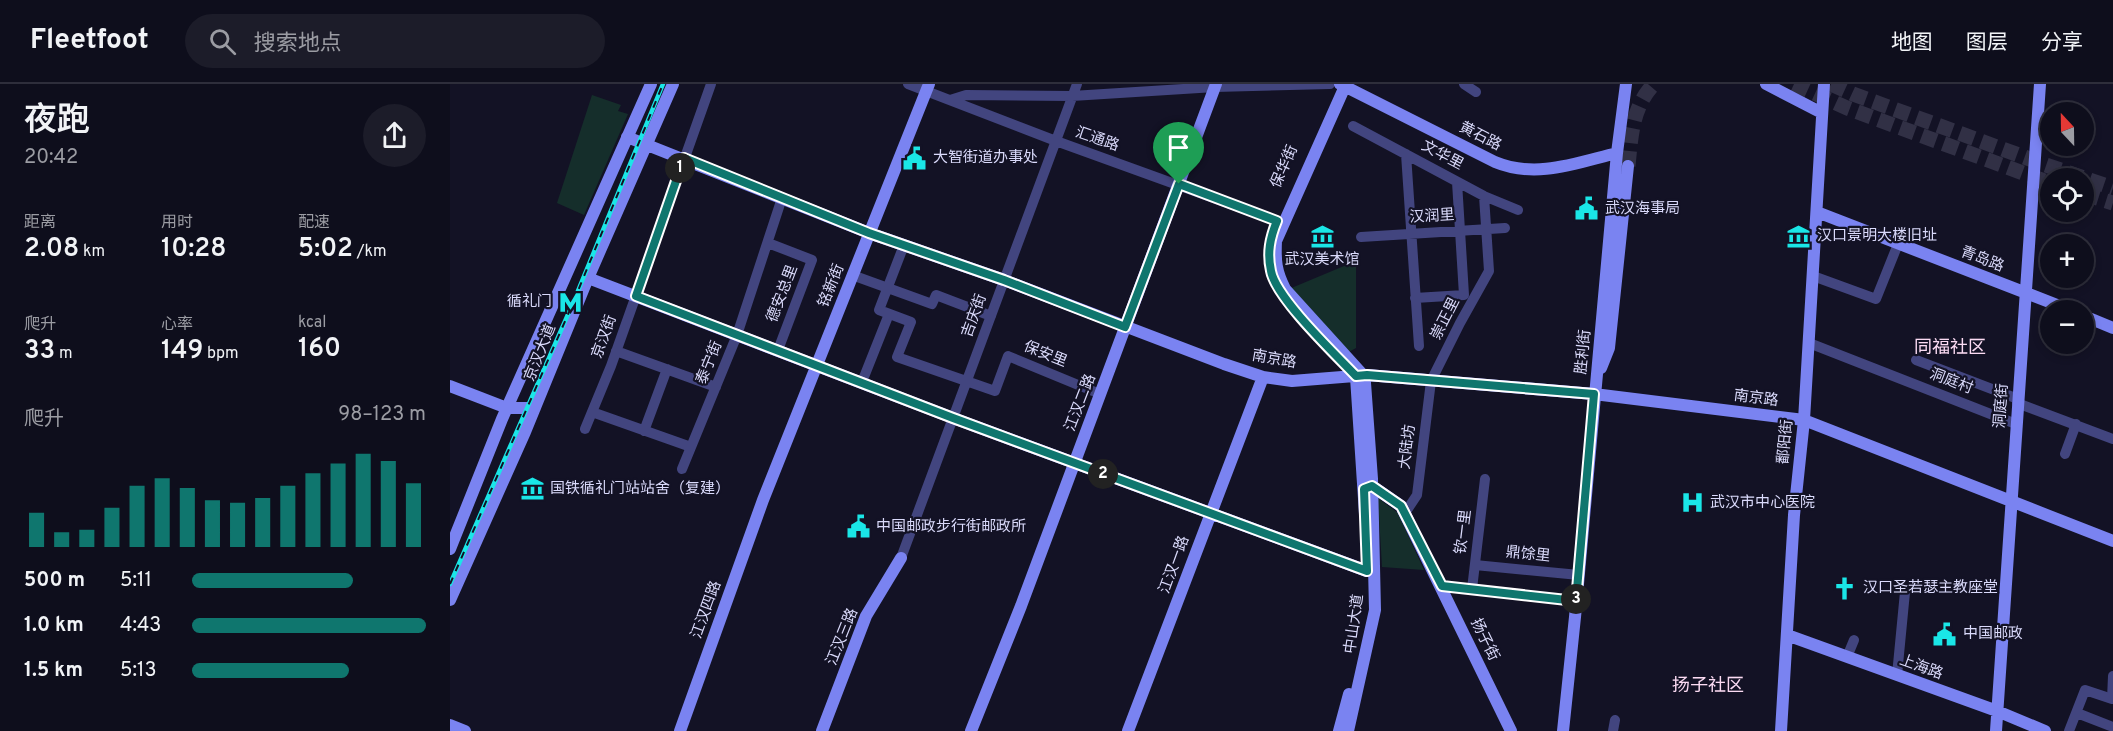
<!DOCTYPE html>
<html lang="zh">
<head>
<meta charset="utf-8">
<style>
  :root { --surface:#0e0e1c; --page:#1c1c29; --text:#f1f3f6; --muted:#9b9ca3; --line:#2e2e3b; --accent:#0f766e }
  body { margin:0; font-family:Overpass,"Noto Sans SC",sans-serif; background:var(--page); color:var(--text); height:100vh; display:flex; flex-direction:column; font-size:22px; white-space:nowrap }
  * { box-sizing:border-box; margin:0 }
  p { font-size:20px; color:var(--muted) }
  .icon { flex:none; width:33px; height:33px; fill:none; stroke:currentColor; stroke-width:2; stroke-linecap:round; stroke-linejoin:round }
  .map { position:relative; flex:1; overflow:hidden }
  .panel { display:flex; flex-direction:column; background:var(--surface); width:450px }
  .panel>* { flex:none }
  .needle { width:39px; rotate:338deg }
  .controls { position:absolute; left:1590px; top:18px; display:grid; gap:12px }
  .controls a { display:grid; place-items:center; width:54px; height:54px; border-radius:50%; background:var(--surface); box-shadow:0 3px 9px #0003,0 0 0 2px var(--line); font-size:30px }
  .pin { position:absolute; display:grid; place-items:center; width:51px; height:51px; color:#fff; margin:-62px -26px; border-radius:50% 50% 50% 0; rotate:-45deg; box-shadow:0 0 6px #0007 }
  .pin .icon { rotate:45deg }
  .km { position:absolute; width:30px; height:30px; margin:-15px; border-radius:50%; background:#222; color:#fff; font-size:16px; line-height:30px; text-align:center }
  .round { display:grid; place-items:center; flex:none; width:63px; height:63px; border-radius:32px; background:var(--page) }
  .head { display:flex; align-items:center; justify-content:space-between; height:102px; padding:0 24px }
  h1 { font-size:33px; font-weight:600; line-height:45px }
  .figures { display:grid; grid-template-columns:repeat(3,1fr); gap:9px; height:102px; padding:6px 24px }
  .figures div { display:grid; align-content:center }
  .figures b { font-size:26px; font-weight:600 }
  .figures small { font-size:16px; font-weight:400 }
  .figures p { font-size:16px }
  .chart { height:168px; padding:12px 24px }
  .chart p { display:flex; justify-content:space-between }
  .chart svg { width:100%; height:108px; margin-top:6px; stroke:var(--accent); stroke-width:6 }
  ul { padding:0 24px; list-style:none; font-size:20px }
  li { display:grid; grid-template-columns:96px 72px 1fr; align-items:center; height:45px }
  li i { height:15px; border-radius:8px; background:var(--accent) }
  header { display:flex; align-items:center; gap:36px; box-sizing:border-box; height:84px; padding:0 30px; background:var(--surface); border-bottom:2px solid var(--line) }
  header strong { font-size:28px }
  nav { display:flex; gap:33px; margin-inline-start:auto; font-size:21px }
  .search { width:420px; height:54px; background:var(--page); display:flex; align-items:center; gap:15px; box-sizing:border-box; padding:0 21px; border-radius:33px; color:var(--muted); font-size:22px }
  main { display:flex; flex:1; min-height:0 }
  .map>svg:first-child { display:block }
</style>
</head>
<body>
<header>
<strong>Fleetfoot</strong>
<div class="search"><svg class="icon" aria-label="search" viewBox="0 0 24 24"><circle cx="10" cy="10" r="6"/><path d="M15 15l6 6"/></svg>搜索地点</div>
<nav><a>地图</a><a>图层</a><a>分享</a></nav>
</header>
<main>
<section class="panel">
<div class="head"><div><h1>夜跑</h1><p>20:42</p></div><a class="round"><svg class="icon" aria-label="share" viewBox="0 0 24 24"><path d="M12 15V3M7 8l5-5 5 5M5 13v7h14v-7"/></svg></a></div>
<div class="figures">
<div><p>距离</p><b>2.08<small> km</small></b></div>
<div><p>用时</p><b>10:28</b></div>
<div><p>配速</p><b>5:02<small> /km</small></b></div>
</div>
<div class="figures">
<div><p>爬升</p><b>33<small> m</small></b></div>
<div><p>心率</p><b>149<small> bpm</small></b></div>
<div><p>kcal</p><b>160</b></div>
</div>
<div class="chart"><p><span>爬升</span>98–123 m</p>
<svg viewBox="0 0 160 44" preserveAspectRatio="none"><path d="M5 44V30M15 44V38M25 44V37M35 44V28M45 44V19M55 44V16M65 44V20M75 44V25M85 44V26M95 44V24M105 44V19M115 44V14M125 44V10M135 44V6M145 44V9M155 44V18"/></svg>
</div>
<ul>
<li><b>500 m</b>5:11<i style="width:69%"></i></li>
<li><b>1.0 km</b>4:43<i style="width:100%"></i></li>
<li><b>1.5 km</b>5:13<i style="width:67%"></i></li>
</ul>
</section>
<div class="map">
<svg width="1663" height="647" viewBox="0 0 1663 647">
  <rect width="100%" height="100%" fill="#131225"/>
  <path fill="#152e2b" d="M142 11 171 21 168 27 178 30 134 131 107 119Z
    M906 177V264L895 270 839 205Z
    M928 414 948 429 974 486 932 483Z"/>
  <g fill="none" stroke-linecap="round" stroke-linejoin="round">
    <path stroke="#313045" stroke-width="15" stroke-dasharray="15 8" stroke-linecap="butt" d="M1344 0 1397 24 1600 99
      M1381 0 1403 10 1596 81 1663 104
      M1178 82C1181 52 1182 23 1204 0
      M1634 110 1663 119"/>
    <path stroke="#42457f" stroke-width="10" d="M458 0 606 57 827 137
      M1014 0 1026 8
      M500 16 516 11 622 12 765 3 880 0
      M903 42 1034 112 1068 126
      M956 70 969 262
      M911 153 1055 144
      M318 159 362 176 328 266
      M454 161 429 226 461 238 447 273 545 307 558 272 650 310
      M402 191 482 220 486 211 541 232
      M1363 192 1426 215 1448 160
      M965 214 1014 211 1007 98
      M1359 259 1566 340
      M166 267 266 303
      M1466 276 1568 315
      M412 298 439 230
      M1567 319 1663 355
      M142 328 241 363
      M135 345 161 282 261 0
      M194 347 217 285
      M1615 370 1626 340
      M232 385 287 251 332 114
      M955 429 967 411 981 297 1010 239 1039 187 1034 112
      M451 474 627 0
      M1025 481 1129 491
      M992 502 1126 517
      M1022 505 1035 395
      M1397 573 1404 556
      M1447 591 1455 508
      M1627 629 1663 643
      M1163 647 1165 636
      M1619 647 1635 606 1662 615 1663 592"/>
    <path stroke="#7a83f1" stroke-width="12" d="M890 0 1045 78C1086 95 1126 79 1167 69
      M896 0 826 157C825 177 826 187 835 205L913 291 915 299 922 395 925 526 898 647
      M1316 0 1372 29
      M177 53 419 149 554 196 774 280 813 293 842 297 917 291 1144 310 1354 336 1663 457
      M1367 128 1620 226
      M138 194 503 334 917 487
      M1634 232 1663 244
      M1151 284 1159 264 1178 82
      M901 288 906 293 915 430
      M0 302 57 324H85
      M919 403 922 402 951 422 1061 647
      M0 465 52 335 201 0
      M0 516 75 348 138 194 223 0
      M1337 551 1547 627 1595 647
      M0 641 15 647
      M230 647 313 416 479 0
      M372 647 416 532 451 474
      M521 647 571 522 766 0
      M678 647 813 293
      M889 647 899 610
      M1113 647 1125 533 1167 69 1176 0
      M1331 647 1344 431 1354 336 1374 0
      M1546 647 1590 0"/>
    <defs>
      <path id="rail" d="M0 500 123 219 213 0"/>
    </defs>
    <use href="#rail" stroke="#1ae6e7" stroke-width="4.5"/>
    <use href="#rail" stroke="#131225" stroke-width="2" stroke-dasharray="7" stroke-linecap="butt"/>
  </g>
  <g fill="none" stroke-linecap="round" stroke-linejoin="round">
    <defs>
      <path id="route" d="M234 74 419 149 554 196 675 243 729 100 827 137C820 154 817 169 821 187 826 214 885 270 906 292L917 291 1144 310 1126 517 992 502 951 422 922 402 914 405 917 487 503 334 186 212Z"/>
    </defs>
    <use href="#route" stroke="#fff" stroke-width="12"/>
    <use href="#route" stroke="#0f766e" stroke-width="8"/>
  </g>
  <defs>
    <symbol id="civic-bare" viewBox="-9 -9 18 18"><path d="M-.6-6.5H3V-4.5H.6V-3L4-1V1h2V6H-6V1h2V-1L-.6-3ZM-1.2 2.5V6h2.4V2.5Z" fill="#1ae6e7" stroke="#131225" stroke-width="2.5" paint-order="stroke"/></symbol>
    <symbol id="museum-bare" viewBox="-9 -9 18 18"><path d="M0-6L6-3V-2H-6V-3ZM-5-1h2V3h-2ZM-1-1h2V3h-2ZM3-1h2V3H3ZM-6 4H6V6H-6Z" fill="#1ae6e7" stroke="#131225" stroke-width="2.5" paint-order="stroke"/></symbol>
    <symbol id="metro-bare" viewBox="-9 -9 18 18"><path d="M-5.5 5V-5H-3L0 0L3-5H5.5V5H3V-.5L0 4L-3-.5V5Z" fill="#1ae6e7" stroke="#131225" stroke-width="2.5" paint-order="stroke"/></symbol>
    <symbol id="hospital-bare" viewBox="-9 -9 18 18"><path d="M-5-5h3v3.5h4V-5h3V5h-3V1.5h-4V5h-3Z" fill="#1ae6e7" stroke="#131225" stroke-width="2.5" paint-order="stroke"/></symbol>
    <symbol id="church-bare" viewBox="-9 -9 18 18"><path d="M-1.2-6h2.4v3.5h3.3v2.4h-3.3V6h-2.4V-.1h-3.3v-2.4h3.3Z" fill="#1ae6e7" stroke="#131225" stroke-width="2.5" paint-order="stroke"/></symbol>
  </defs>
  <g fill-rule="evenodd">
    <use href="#civic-bare" x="448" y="58" width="33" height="33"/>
    <use href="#civic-bare" x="1120" y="108" width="33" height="33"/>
    <use href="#museum-bare" x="856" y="136" width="33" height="33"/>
    <use href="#museum-bare" x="1332" y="136" width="33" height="33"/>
    <use href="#metro-bare" x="104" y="202" width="33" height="33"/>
    <use href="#museum-bare" x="66" y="388" width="33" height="33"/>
    <use href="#hospital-bare" x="1226" y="402" width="33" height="33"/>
    <use href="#civic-bare" x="392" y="426" width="33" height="33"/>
    <use href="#church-bare" x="1378" y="488" width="33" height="33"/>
    <use href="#civic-bare" x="1478" y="534" width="33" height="33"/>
  </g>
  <g text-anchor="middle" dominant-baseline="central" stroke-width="4.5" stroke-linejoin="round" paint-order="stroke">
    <g font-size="15" fill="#dadafb" stroke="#131225">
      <text transform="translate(1030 53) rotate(27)">黄石路</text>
      <text transform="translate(647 56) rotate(19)">汇通路</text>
      <text transform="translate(992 72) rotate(28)">文华里</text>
      <text transform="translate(835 83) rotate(-66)">保华街</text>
      <text transform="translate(982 133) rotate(-3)">汉润里</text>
      <text transform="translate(1532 176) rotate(21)">青岛路</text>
      <text transform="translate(382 202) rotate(-68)">铭新街</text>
      <text transform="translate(333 210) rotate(-69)">德安总里</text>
      <text transform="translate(525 232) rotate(-70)">吉庆街</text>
      <text transform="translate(996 235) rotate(-63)">崇正里</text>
      <text transform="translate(155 253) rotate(-70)">京汉街</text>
      <text transform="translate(1134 268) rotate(-84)">胜利街</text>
      <text transform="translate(91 269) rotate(-68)">京汉大道</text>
      <text transform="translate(595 271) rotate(22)">保安里</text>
      <text transform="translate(824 276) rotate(10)">南京路</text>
      <text transform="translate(260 279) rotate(-68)">泰宁街</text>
      <text transform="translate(1501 298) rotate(21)">洞庭村</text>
      <text transform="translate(1306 315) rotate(7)">南京路</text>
      <text transform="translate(631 319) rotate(-69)">江汉二路</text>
      <text transform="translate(1552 322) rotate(-86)">洞庭街</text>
      <text transform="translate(1336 358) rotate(-84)">鄱阳街</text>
      <text transform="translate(958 363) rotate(-83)">大陆坊</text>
      <text transform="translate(1014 448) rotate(-83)">钦一里</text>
      <text transform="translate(1078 471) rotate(6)">鼎馀里</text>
      <text transform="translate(725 481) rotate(-70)">江汉一路</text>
      <text transform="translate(257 526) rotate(-70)">江汉四路</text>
      <text transform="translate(905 540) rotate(-82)">中山大道</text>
      <text transform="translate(393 553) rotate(-68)">江汉三路</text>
      <text transform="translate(1034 556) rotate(64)">扬子街</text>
      <text transform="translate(1471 584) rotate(20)">上海路</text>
    </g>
    <g font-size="15" fill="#dadafb" stroke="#131225" text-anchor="start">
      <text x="483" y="74">大智街道办事处</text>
      <text x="1155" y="125">武汉海事局</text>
      <text x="1367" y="152">汉口景明大楼旧址</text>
      <text x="872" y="176" text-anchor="middle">武汉美术馆</text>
      <text x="102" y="218" text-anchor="end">循礼门</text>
      <text x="100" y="405">国铁循礼门站站舍（复建）</text>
      <text x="1260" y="419">武汉市中心医院</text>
      <text x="426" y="443">中国邮政步行街邮政所</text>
      <text x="1413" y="504">汉口圣若瑟主教座堂</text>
      <text x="1513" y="550">中国邮政</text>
    </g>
    <g font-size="18" fill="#fbdbf3" stroke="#131225">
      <text x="1500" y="264">同福社区</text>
      <text x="1258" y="602">扬子社区</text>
    </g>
  </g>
</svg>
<div class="controls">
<a><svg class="needle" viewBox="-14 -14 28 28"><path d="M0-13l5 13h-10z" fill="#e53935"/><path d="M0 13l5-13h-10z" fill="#9b9ca3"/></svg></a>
<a><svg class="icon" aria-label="locate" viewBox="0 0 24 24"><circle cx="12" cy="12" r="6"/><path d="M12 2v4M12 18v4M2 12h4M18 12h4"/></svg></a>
<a>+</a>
<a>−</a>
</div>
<div class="pin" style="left:729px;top:100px;background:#1e9e55"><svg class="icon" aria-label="arrive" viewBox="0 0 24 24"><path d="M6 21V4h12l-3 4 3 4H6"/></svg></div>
<b class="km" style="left:230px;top:84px">1</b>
<b class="km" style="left:653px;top:390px">2</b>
<b class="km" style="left:1126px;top:515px">3</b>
</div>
</main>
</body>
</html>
